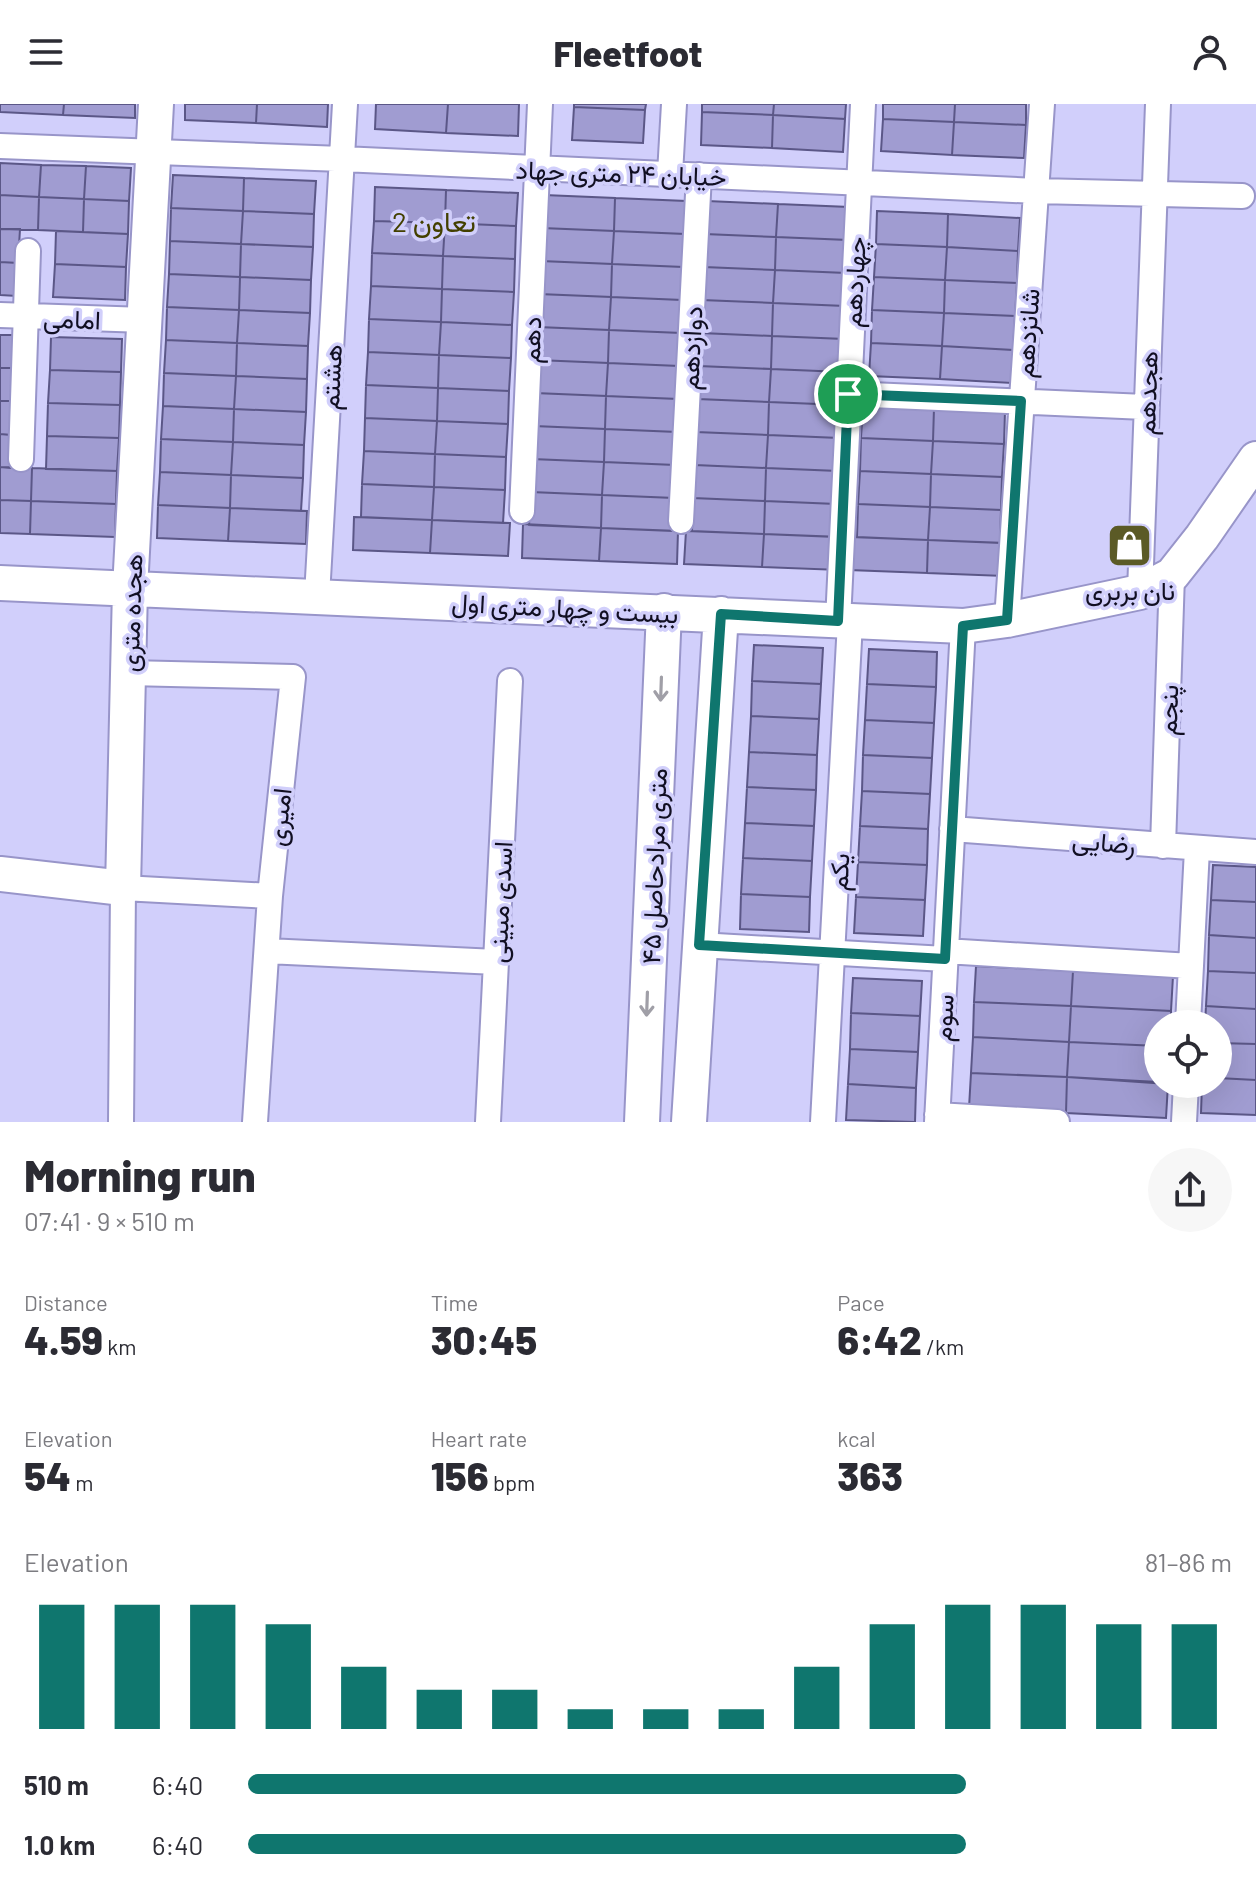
<!DOCTYPE html>
<html lang="en">
<head>
<meta charset="utf-8">
<style>
  :root { --surface:#fff; --page:#f7f7f7; --text:#2b2b33; --muted:#7c7c81; --accent:#0f766e }
  body { margin:0; font-family:Barlow,Vazirmatn,sans-serif; background:var(--page); color:var(--text); height:100vh; display:flex; flex-direction:column; font-size:30px; white-space:nowrap }
  * { box-sizing:border-box; margin:0 }
  p { font-size:26px; color:var(--muted) }
  .icon { flex:none; width:44px; height:44px; fill:none; stroke:currentColor; stroke-width:2; stroke-linecap:round; stroke-linejoin:round }
  .map { position:relative; height:1018px; overflow:hidden }
  .side { display:flex; flex-direction:column; background:var(--surface); flex:1 }
  .side>* { flex:none }
  .tools { position:absolute; left:1144px; top:906px; display:grid; gap:16px }
  .tools a { display:grid; place-items:center; width:88px; height:88px; border-radius:50%; background:var(--surface); box-shadow:0 8px 32px #0002; font-size:40px }
  .pin { position:absolute; display:grid; place-items:center; width:68px; height:68px; color:#fff; margin:-34px; border:4px solid #fff; border-radius:50%; box-shadow:0 2px 8px #0007 }
  .round { display:grid; place-items:center; flex:none; width:84px; height:84px; border-radius:42px; background:var(--page) }
  .summary { display:flex; align-items:center; justify-content:space-between; height:136px; padding:0 24px }
  h1 { font-size:44px; font-weight:800; line-height:60px }
  .stats { display:grid; grid-template-columns:repeat(3,1fr); gap:12px; height:136px; padding:8px 24px }
  .stats div { display:grid; align-content:center }
  .stats b { font-size:40px; font-weight:800 }
  .stats small { font-size:22px; font-weight:400 }
  .stats p { font-size:22px }
  .chart { height:224px; padding:16px 24px }
  .chart p { display:flex; justify-content:space-between }
  .chart svg { width:100%; height:144px; margin-top:8px; stroke:var(--accent); stroke-width:6 }
  ul { padding:0 24px; list-style:none; font-size:26px }
  li { display:grid; grid-template-columns:128px 96px 1fr; align-items:center; height:60px }
  li i { height:20px; border-radius:10px; background:var(--accent) }
  header { display:flex; justify-content:space-between; align-items:center; height:104px; padding:0 24px; background:var(--surface); font-size:36px; font-weight:800 }
  .map>svg:first-child { display:block }
</style>
</head>
<body>
<header><svg class="icon" aria-label="menu" viewBox="0 0 24 24"><path d="M4 6h16M4 12h16M4 18h16"/></svg>Fleetfoot<svg class="icon" aria-label="person" viewBox="0 0 24 24"><circle cx="12" cy="8" r="4"/><path d="M4 21q1-7 8-7t8 7"/></svg></header>
<div class="map">
<svg width="1256" height="1018" viewBox="0 0 1256 1018">
  <rect width="100%" height="100%" fill="#d1cffb"/>
  <path fill="#a09cd1" stroke="#5b5787" stroke-width="2" d="M0 0H64L63 11 0 8Z
    M64 0H135V14L63 11Z
    M185 0H257L256 19 185 16Z
    M257 0H328L327 23 256 19Z
    M376 0H448L446 29 375 25Z
    M448 0H519L518 32 446 29Z
    M574 0H646L645 6 574 3Z
    M702 0H774L773 11 702 8Z
    M774 0H846L845 15 773 11Z
    M883 0H955L954 18 883 15Z
    M955 0H1026V21L954 18Z
    M574 3 645 6 643 39 572 36Z
    M702 8 773 11 772 44 701 41Z
    M773 11 845 15 843 48 772 44Z
    M883 15 954 18 952 51 881 47Z
    M954 18 1026 21 1024 54 952 51Z
    M0 59 41 61 39 93 0 91Z
    M41 61 86 62 84 95 39 93Z
    M86 62 131 64 129 97 84 95Z
    M173 71 244 74 243 107 171 104Z
    M244 74 316 77 314 110 243 107Z
    M375 83 446 86 445 119 374 117Z
    M446 86 518 89 516 122 445 119Z
    M0 91 39 93 38 126 0 125Z
    M544 91 615 94 614 127 542 124Z
    M39 93 84 95 83 128 38 126Z
    M615 94 686 97 685 130 614 127Z
    M84 95 129 97 128 130 83 128Z
    M707 97 778 100 776 133 705 130Z
    M778 100 849 103 848 136 776 133Z
    M171 104 243 107 241 140 170 137Z
    M243 107 314 110 313 143 241 140Z
    M877 107 948 110 947 143 876 140Z
    M948 110 1020 114 1018 147 947 143Z
    M374 117 445 119 443 152 372 149Z
    M445 119 516 122 515 155 443 152Z
    M542 124 614 127 612 160 541 157Z
    M0 125H20L18 159 0 158Z
    M56 127 128 130 126 163 55 160Z
    M614 127 685 130 683 163 612 160Z
    M705 130 776 133 775 166 704 163Z
    M776 133 848 136 846 169 775 166Z
    M170 137 241 140 240 173 169 170Z
    M241 140 313 143 311 176 240 173Z
    M876 140 947 143 945 176 874 173Z
    M947 143 1018 147 1017 179 945 176Z
    M372 149 443 152 442 185 371 182Z
    M443 152 515 155 514 188 442 185Z
    M541 157 612 160 611 193 539 190Z
    M0 158 18 159 17 192 0 191Z
    M55 160 126 163 125 196 53 193Z
    M612 160 683 163 682 196 611 193Z
    M704 163 775 166 773 199 702 196Z
    M775 166 846 169 845 202 773 199Z
    M169 170 240 173 239 206 167 203Z
    M240 173 311 176 310 209 239 206Z
    M874 173 945 176 944 209 872 206Z
    M945 176 1017 179 1015 212 944 209Z
    M371 182 442 185 441 218 369 215Z
    M442 185 514 188 512 221 441 218Z
    M539 190 611 193 609 226 538 223Z
    M611 193 682 196 681 229 609 226Z
    M702 196 773 199 772 232 701 229Z
    M773 199 845 202 844 235 772 232Z
    M167 203 239 206 237 239 166 236Z
    M239 206 310 209 308 242 237 239Z
    M872 206 944 209 942 242 871 239Z
    M944 209 1015 212 1013 246 942 242Z
    M369 215 441 218 439 251 368 248Z
    M441 218 512 221 511 254 439 251Z
    M538 223 609 226 608 259 537 256Z
    M609 226 681 229 679 262 608 259Z
    M701 229 772 232 771 265 699 262Z
    M0 231H15L14 264H0Z
    M772 232 844 235 842 268 771 265Z
    M51 233 122 235 121 268 50 266Z
    M166 236 237 239 236 272 164 269Z
    M237 239 308 242 307 275 236 272Z
    M871 239 942 242 940 275 869 272Z
    M942 242 1013 246 1012 279 940 275Z
    M368 248 439 251 438 284 366 281Z
    M439 251 511 254 509 287 438 284Z
    M537 256 608 259 606 292 535 289Z
    M608 259 679 262 678 295 606 292Z
    M699 262 771 265 769 298 698 295Z
    M0 264H14L13 297H0Z
    M771 265 842 268 841 301 769 298Z
    M50 266 121 268 120 301 48 299Z
    M164 269 236 272 234 305 163 302Z
    M236 272 307 275 306 308 234 305Z
    M366 281 438 284 437 317 365 314Z
    M438 284 509 287 508 320 437 317Z
    M535 289 606 292 605 325 534 322Z
    M606 292 678 295 677 328 605 325Z
    M698 295 769 298 768 331 696 328Z
    M0 297H13L11 331 0 330Z
    M769 298 841 301 839 334 768 331Z
    M48 299 120 301 119 334 47 332Z
    M863 301 934 304 933 337 861 334Z
    M163 302 234 305 233 338 161 335Z
    M934 304 1005 307 1004 340 933 337Z
    M234 305 306 308 304 341 233 338Z
    M365 314 437 317 435 350 364 347Z
    M437 317 508 320 506 353 435 350Z
    M534 322 605 325 604 358 532 355Z
    M605 325 677 328 675 361 604 358Z
    M696 328 768 331 766 364 695 361Z
    M0 330 11 331 10 364 0 363Z
    M768 331 839 334 838 367 766 364Z
    M47 332 119 334 117 367 46 365Z
    M861 334 933 337 931 370 860 367Z
    M161 335 233 338 231 371 160 368Z
    M933 337 1004 340 1002 373 931 370Z
    M233 338 304 341 303 374 231 371Z
    M364 347 435 350 434 383 362 380Z
    M435 350 506 353 505 386 434 383Z
    M532 355 604 358 602 391 531 388Z
    M604 358 675 361 674 394 602 391Z
    M695 361 766 364 765 397 693 394Z
    M0 363 32 364 31 397 0 396Z
    M32 364 117 367 116 400 31 397Z
    M766 364 838 367 836 400 765 397Z
    M860 367 931 370 930 403 858 400Z
    M160 368 231 371 230 404 158 401Z
    M931 370 1002 373 1001 406 930 403Z
    M231 371 303 374 301 407 230 404Z
    M362 380 434 383 432 416 361 413Z
    M434 383 505 386 503 419 432 416Z
    M531 388 602 391 601 424 529 421Z
    M602 391 674 394 672 427 601 424Z
    M693 394 765 397 764 430 692 427Z
    M0 396 31 397 30 430 0 429Z
    M31 397 116 400 115 433 30 430Z
    M765 397 836 400 835 433 764 430Z
    M858 400 930 403 928 436 857 433Z
    M158 401 230 404 228 437 157 434Z
    M930 403 1001 406 1000 439 928 436Z
    M230 404 307 407 306 440 228 437Z
    M354 413 432 416 430 449 353 446Z
    M432 416 510 419 508 452 430 449Z
    M523 420 601 424 599 457 522 454Z
    M601 424 678 427 677 460 599 457Z
    M686 427 764 430 762 463 684 460Z
    M764 430 841 433 840 466 762 463Z
    M851 433 928 436 927 469 849 466Z
    M928 436 1005 439 1004 472 927 469Z
    M754 541 823 544 821 580 752 577Z
    M869 545 937 548 936 583 867 580Z
    M752 577 821 580 819 615 751 612Z
    M867 580 936 583 934 619 865 616Z
    M751 612 819 615 817 651 749 648Z
    M865 616 934 619 932 654 863 651Z
    M749 648 817 651 816 686 747 683Z
    M863 651 932 654 930 690 862 687Z
    M747 683 816 686 814 722 745 719Z
    M862 687 930 690 928 725 860 722Z
    M745 719 814 722 812 757 743 754Z
    M860 722 928 725 927 761 858 758Z
    M743 754 812 757 810 793 741 790Z
    M858 758 927 761 925 796 856 793Z
    M1213 761 1256 763V798L1211 796Z
    M741 790 810 793 809 828 740 825Z
    M856 793 925 796 923 832 854 829Z
    M1211 796 1256 798V834L1209 831Z
    M1209 831 1256 834V869L1208 867Z
    M976 862 1073 867 1071 902 974 898Z
    M1073 867 1173 872 1171 907 1071 902Z
    M1208 867 1256 869V905L1206 902Z
    M853 874 922 877 920 912 851 909Z
    M974 898 1071 902 1069 938 973 933Z
    M1071 902 1171 907V920H1158V942L1069 938Z
    M1206 902 1256 905V940L1218 939V920H1205Z
    M851 909 920 912 918 948 850 945Z
    M973 933 1069 938 1067 973 971 969Z
    M1069 938 1158 942V978L1067 973Z
    M1218 939 1256 940V976L1218 974Z
    M850 945 918 948 916 984 848 980Z
    M971 969 1067 973 1066 1009 969 1004Z
    M1067 973 1168 980 1166 1014 1066 1009Z
    M1218 974 1256 976V1011L1201 1009 1202 980H1218Z
    M848 980 916 984 915 1018 846 1016Z"/>
  <g fill="none" stroke-linecap="round" stroke-linejoin="round">
    <defs>
      <path id="street" d="M0 42 342 55 1037 87 1242 92
        M670 70 674 0
        M0 211 145 216
        M848 290 1145 303
        M21 355 28 147
        M522 407 540 0
        M681 417 699 71
        M1140 488 1158 0
        M317 492 345 0
        M1007 516 1042 0
        M838 517 863 0
        M128 569 293 573 270 792 255 1018
        M952 725 1256 748
        M1163 742 1172 471
        M699 841 945 855
        M267 847 496 858
        M945 847 1191 862
        M1188 920 1197 745
        M937 1011 1057 1018
        M121 1018 123 784 270 792
        M488 1018 510 577
        M823 1018 850 518
        M937 1018 963 522
        M1184 1018 1186 980"/>
      <path id="secondary" d="M0 479 963 522 1007 516 1140 488 1172 471 1202 433 1256 355
        M0 770 123 784 130 485 156 0
        M642 1018 664 507
        M689 1018 721 510"/>
    </defs>
    <use href="#street" stroke="#9895c9" stroke-width="28"/>
    <use href="#secondary" stroke="#9895c9" stroke-width="38"/>
    <use href="#street" stroke="#fff" stroke-width="24"/>
    <use href="#secondary" stroke="#fff" stroke-width="34"/>
  </g>
  <defs><path id="oneway-shaft" d="M-6 0H5M1.5-3L5.5 0L1.5 3" fill="none" stroke-width="1.6" stroke-linecap="round" stroke-linejoin="round" transform="scale(2)"/></defs>
  <g stroke="#a09fa7">
    <use href="#oneway-shaft" transform="translate(661 585) rotate(92)"/>
    <use href="#oneway-shaft" transform="translate(647 900) rotate(92)"/>
  </g>
  <g fill="none" stroke-linecap="round" stroke-linejoin="round">
    <defs>
      <path id="route" d="M848 290 1021 297 1007 516 963 522 945 855 699 841 721 510 838 517Z"/>
    </defs>
    <use href="#route" stroke="#fff" stroke-width="16"/>
    <use href="#route" stroke="#0f766e" stroke-width="10"/>
  </g>
  <defs>
    <symbol id="shop-square" viewBox="-11 -11 22 22"><rect x="-9" y="-9" width="18" height="18" rx="4" fill="#5b5a26" stroke="#d1cffb"/><path d="M-5-2.5h2.3a2.7 3.5 0 0 1 5.4 0H5L5.5 6h-11ZM-1.5-2.5h3a1.5 2.3 0 0 0-3 0Z" fill="#fff"/></symbol>
  </defs>
  <g fill-rule="evenodd">
    <use href="#shop-square" x="1104" y="416" width="51" height="51"/>
  </g>
  <g text-anchor="middle" dominant-baseline="central" stroke-width="7" stroke-linejoin="round" paint-order="stroke">
    <g font-size="26" fill="#110f22" stroke="#d1cffb">
      <text transform="translate(621 68) rotate(2)">خیابان ۲۴ متری جهاد</text>
      <text transform="translate(853 178) rotate(-87)">چهاردهم</text>
      <text transform="translate(72 214) rotate(2)">امامی</text>
      <text transform="translate(1026 229) rotate(-86)">شانزدهم</text>
      <text transform="translate(530 236) rotate(-88)">دهم</text>
      <text transform="translate(690 244) rotate(-87)">دوازدهم</text>
      <text transform="translate(330 273) rotate(-87)">هشتم</text>
      <text transform="translate(1146 289) rotate(-88)">هجدهم</text>
      <text transform="translate(565 503) rotate(3)">بیست و چهار متری اول</text>
      <text transform="translate(130 509) rotate(-88)">هجده متری</text>
      <text transform="translate(1167 606) rotate(-88)">پنجم</text>
      <text transform="translate(278 713) rotate(-84)">امیری</text>
      <text transform="translate(1104 737) rotate(5)">رضایی</text>
      <text transform="translate(653 762) rotate(-88)">۴۵ متری مرادحاصل</text>
      <text transform="translate(838 768) rotate(-87)">یکم</text>
      <text transform="translate(499 798) rotate(-87)">اسدی مبینی</text>
      <text transform="translate(942 914) rotate(-87)">سوم</text>
    </g>
    <g font-size="26" fill="#110f22" stroke="#d1cffb">
      <text x="1130" y="485">نان بربری</text>
    </g>
    <g font-size="28" fill="#434000" stroke="#d1cffb">
      <text x="434" y="117">تعاون 2</text>
    </g>
  </g>
</svg>
<div class="tools">
<a><svg class="icon" aria-label="locate" viewBox="0 0 24 24"><circle cx="12" cy="12" r="6"/><path d="M12 2v4M12 18v4M2 12h4M18 12h4"/></svg></a>
</div>
<div class="pin" style="left:848px;top:290px;background:#1e9e55"><svg class="icon" aria-label="arrive" viewBox="0 0 24 24"><path d="M6 21V4h12l-3 4 3 4H6"/></svg></div>
</div>
<section class="side">
<div class="summary"><div><h1>Morning run</h1><p>07:41 · 9 × 510 m</p></div><a class="round"><svg class="icon" aria-label="share" viewBox="0 0 24 24"><path d="M12 15V3M7 8l5-5 5 5M5 13v7h14v-7"/></svg></a></div>
<div class="stats">
<div><p>Distance</p><b>4.59<small> km</small></b></div>
<div><p>Time</p><b>30:45</b></div>
<div><p>Pace</p><b>6:42<small> /km</small></b></div>
</div>
<div class="stats">
<div><p>Elevation</p><b>54<small> m</small></b></div>
<div><p>Heart rate</p><b>156<small> bpm</small></b></div>
<div><p>kcal</p><b>363</b></div>
</div>
<div class="chart"><p><span>Elevation</span>81–86 m</p>
<svg viewBox="0 0 160 44" preserveAspectRatio="none"><path d="M5 44V6M15 44V6M25 44V6M35 44V12M45 44V25M55 44V32M65 44V32M75 44V38M85 44V38M95 44V38M105 44V25M115 44V12M125 44V6M135 44V6M145 44V12M155 44V12"/></svg>
</div>
<ul>
<li><b>510 m</b>6:40<i style="width:73%"></i></li>
<li><b>1.0 km</b>6:40<i style="width:73%"></i></li>
</ul>
</section>
</body>
</html>
